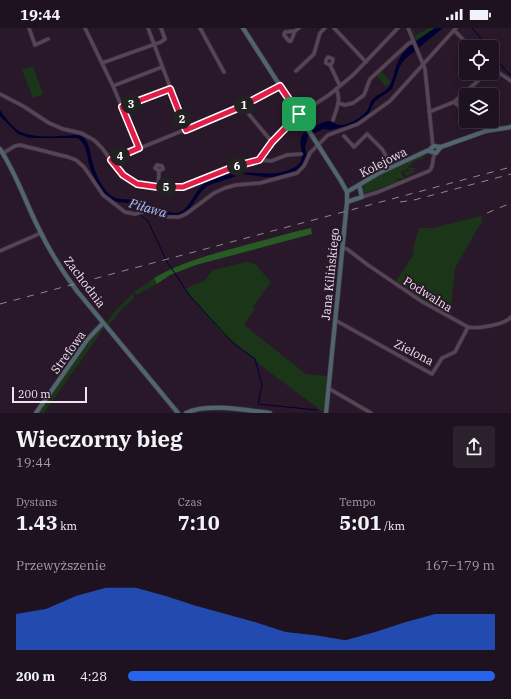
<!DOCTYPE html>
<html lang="pl">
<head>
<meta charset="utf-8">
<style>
  :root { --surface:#1f1220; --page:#2c202d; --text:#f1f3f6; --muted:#a19ea5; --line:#3c323e; --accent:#2563eb }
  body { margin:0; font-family:"IBM Plex Serif",serif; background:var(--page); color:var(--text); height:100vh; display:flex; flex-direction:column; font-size:15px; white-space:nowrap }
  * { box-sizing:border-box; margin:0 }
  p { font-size:13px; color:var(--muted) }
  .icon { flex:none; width:22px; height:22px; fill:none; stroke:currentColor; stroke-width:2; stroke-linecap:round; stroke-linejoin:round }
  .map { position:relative; height:385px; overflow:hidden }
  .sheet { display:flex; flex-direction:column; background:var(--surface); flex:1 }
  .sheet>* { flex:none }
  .controls { position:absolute; left:459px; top:12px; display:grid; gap:8px }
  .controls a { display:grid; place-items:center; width:40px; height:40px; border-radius:4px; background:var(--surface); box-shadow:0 2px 10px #0003,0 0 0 1px var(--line); font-size:20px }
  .scale { position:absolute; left:12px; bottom:10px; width:75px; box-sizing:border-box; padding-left:4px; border:2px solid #eee2ee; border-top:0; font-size:11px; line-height:14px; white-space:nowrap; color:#eee2ee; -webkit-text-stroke:3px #29182a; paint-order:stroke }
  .pin { position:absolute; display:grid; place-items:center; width:34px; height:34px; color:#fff; margin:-17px; border-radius:8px; box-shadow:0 2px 6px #0006 }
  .km { position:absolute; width:20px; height:20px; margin:-10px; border-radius:50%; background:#222; color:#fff; font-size:11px; line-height:20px; text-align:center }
  .round { display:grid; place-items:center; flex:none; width:42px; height:42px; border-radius:4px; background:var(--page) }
  .headline { display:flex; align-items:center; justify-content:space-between; height:68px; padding:0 16px }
  h1 { font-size:22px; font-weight:700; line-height:30px }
  .figures { display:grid; grid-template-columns:repeat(3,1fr); gap:6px; height:68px; padding:4px 16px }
  .figures div { display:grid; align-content:center }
  .figures b { font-size:20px; font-weight:700 }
  .figures small { font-size:11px; font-weight:400 }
  .figures p { font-size:11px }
  .chart { height:112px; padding:8px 16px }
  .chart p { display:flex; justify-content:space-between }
  .chart svg { width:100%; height:72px; margin-top:4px; fill:var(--accent); opacity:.7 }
  ul { padding:0 16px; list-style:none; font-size:13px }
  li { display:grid; grid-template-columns:64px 48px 1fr; align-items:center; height:30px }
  li i { height:10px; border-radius:5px; background:var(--accent) }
  .status { display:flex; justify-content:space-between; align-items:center; height:28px; padding:0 20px; background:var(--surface); direction:ltr }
  .status svg { height:11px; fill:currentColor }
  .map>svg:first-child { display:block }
</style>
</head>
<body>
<div class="status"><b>19:44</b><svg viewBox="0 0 49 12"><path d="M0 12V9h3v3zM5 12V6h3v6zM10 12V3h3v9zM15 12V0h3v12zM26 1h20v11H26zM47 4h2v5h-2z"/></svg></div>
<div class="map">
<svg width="511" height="385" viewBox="0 0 511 385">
  <rect width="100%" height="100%" fill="#29182a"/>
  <path fill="#1a3517" d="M429 0H435L417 13 412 2H413L416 7Z
    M33 38 43 66 33 70 22 42Z
    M381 43 391 54 386 59 376 47Z
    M425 125 422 131 415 132 408 139 409 140H415L414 142 410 143H415V144L406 148 404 144 410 143 407 140V142L401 144 405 150 401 151 397 150V153L405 151 363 166 362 159C368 149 413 131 425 125Z
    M481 188 482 195 479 198 455 240 451 279V289L417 268 396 253 414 226 412 224 419 200H432Z
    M246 234 255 236 271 254 253 279 255 280 244 297 306 346 327 348 323 384 272 346 221 304 184 261 204 253 213 242Z
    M154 250 157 256 137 267 134 264Z
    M132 266 134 270 121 282 109 297 107 294 115 283Z
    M101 300H104L44 385H38L87 314Z"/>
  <path fill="#285a23" d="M311 200 312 206 196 237 170 247 157 256 154 250C183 233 217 225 249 216 270 211 290 204 311 200Z"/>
  <path fill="#000032" d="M435 0H443L405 31 400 38 392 61 375 73 368 87 363 91 352 97 339 100 330 102 323 101 308 108 305 120 307 129 305 134 300 141 294 144 274 149H265L243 146 212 156 206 159 201 164 190 180 179 188C165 189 155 182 143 177 133 173 121 177 110 171 103 167 94 150 91 143 87 132 88 115 77 110H30L18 106 0 88V82C5 89 11 98 19 103 33 111 60 108 75 107 78 107 82 108 84 110 90 116 90 125 92 132 94 142 100 157 108 165 118 175 130 169 142 173 152 176 162 183 173 185 190 187 194 160 207 154 217 149 231 145 242 145 261 144 278 149 295 139 310 131 294 114 304 105 310 100 322 94 329 93 333 93 336 97 340 97 349 97 359 91 365 85 369 82 369 76 372 72 377 66 387 64 390 57 394 50 394 41 398 34 404 19 422 9 435 0Z"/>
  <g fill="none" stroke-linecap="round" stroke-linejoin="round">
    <path stroke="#000032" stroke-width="1" d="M472 0 488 19
      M492 24 505 42 511 47
      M130 175 140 187 148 193 167 234 172 241 190 268 232 314 255 331 262 357 258 376 317 382"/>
    <defs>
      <path id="street" d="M29 0 35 17 48 11
        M85 0 113 58 139 120
        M148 0 186 102
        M200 0 224 44
        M334 0 366 34
        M408 0 425 41 433 119
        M454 2 470 19
        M295 3 285 4 284 7 289 13H291L295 3 299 0
        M102 35 161 14 165 11 161 0
        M330 37 332 35 333 31 328 29 326 32V35L330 37 340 58
        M492 40 511 53
        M296 43 314 26 320 5 325 0
        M113 58 162 39
        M0 66 23 78 49 95 63 101 81 105 94 112 102 120 118 142 125 149 137 156 158 159H183L235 139 259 132 272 114 295 89 329 67 353 47 398 0
        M454 74 487 45
        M338 75 345 77 353 75 364 67 370 51 408 16 413 13
        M242 78 272 114
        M122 79 170 61
        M429 84 454 74 466 84
        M333 92C336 82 342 71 336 61
        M478 93 484 99 486 103
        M344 108 354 119 367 106 382 121 392 138
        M3 125 15 118 20 117 68 129 76 132 84 139 103 167 125 184 135 186 148 182 168 189H179L186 186 214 165 225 160 236 157 260 155 297 145 304 138 310 125 328 107 358 96 390 73 456 0
        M111 132 238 80 280 57
        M259 132 271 133 287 127 301 126
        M158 159 159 143 155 140 157 137 162 138 163 141 159 143
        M362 169 378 164 429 143C435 138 431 131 435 126
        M342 220 347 221 368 237 421 273 468 299C477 301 505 297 511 289
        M0 223 41 205
        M335 292 432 346 442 330 455 324 468 299
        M328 360 371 385"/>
      <path id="secondary" d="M243 0 341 153 347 164V174L326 385
        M0 121C16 145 25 173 38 199 49 222 62 243 77 263L178 385
        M429 123 436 125 441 119
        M431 123V120L434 118 441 119 486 103 511 99
        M347 164 379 145 431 121
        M347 174 362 169 359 157
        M36 385 87 312 103 295
        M186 385C208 375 245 382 270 385"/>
    </defs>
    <use href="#street" stroke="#423542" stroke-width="4.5"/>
    <use href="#secondary" stroke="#423542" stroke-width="5.5"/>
    <use href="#street" stroke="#574457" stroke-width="3"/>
    <use href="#secondary" stroke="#50666f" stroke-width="4"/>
    <path stroke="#928492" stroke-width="1" stroke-dasharray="7 7" stroke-linecap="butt" d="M400 174 414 172 511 146
      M487 185 511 175
      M0 276 511 139"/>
  </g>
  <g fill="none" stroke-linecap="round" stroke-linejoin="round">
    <defs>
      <path id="route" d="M280 58 299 86 272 114 259 132 236 138 183 159H158L137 156 123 147 111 132 139 120 122 79 170 61 186 102 238 80Z"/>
    </defs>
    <use href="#route" stroke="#fff" stroke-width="8"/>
    <use href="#route" stroke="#e11d48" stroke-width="5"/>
  </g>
  <g text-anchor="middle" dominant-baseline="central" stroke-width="4" stroke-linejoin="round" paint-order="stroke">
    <g font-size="12" fill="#eee2ee" stroke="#29182a">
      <text transform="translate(383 134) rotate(-27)">Kolejowa</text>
      <text transform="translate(330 246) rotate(-84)">Jana Kilińskiego</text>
      <text transform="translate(85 254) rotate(53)">Zachodnia</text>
      <text transform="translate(428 266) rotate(32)">Podwalna</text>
      <text transform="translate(68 324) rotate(-54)">Strefowa</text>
      <text transform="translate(414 324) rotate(27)">Zielona</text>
    </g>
    <g font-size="13" font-style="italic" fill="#abc6f9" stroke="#29182a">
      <text transform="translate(148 180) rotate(16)">Piława</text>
    </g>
  </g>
</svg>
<div class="controls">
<a><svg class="icon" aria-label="locate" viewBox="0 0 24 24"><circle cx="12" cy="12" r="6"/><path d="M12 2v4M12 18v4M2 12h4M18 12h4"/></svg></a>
<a><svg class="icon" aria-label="layers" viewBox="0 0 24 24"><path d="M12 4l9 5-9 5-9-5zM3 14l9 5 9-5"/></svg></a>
</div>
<div class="scale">200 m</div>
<div class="pin" style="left:299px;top:86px;background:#1e9e55"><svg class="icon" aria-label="arrive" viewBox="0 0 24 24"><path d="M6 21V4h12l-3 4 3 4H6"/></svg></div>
<b class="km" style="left:244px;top:77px">1</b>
<b class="km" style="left:182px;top:91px">2</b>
<b class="km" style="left:131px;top:76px">3</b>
<b class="km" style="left:120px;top:128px">4</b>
<b class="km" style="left:166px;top:159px">5</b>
<b class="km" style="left:237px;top:138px">6</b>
</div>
<section class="sheet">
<div class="headline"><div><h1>Wieczorny bieg</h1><p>19:44</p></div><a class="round"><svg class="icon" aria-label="share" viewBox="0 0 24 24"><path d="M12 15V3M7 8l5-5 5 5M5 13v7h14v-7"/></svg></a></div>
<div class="figures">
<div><p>Dystans</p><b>1.43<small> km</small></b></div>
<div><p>Czas</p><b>7:10</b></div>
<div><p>Tempo</p><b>5:01<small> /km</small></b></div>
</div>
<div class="chart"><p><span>Przewyższenie</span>167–179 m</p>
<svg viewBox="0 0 160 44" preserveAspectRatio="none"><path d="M0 44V22L10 19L20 11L30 6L40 6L50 11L60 17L70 22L80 27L90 33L100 35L110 38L120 33L130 27L140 22L150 22L160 22V44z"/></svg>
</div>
<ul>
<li><b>200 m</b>4:28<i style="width:100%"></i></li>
</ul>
</section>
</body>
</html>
